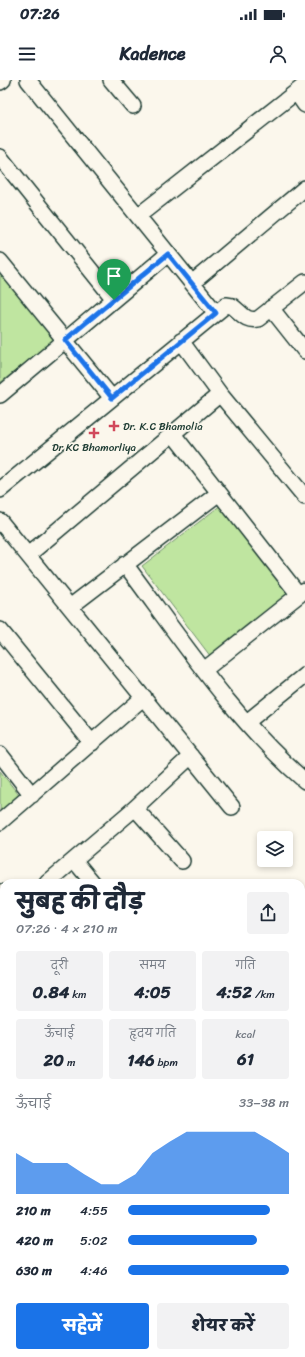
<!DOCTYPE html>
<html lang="hi">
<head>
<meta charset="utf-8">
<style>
  :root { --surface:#fff; --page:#f2f2f3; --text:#1f2937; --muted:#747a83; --accent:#1a73e8 }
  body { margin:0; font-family:Sriracha,"Playpen Sans Deva",sans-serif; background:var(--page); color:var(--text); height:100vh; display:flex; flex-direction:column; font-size:15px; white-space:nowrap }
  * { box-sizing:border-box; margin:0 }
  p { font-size:13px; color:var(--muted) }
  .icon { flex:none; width:22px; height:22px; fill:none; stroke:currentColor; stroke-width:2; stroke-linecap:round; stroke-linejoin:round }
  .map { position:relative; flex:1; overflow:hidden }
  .drawer { position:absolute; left:0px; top:799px; width:305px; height:478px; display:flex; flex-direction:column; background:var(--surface); border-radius:12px 12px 0 0; box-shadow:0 2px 6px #0003 }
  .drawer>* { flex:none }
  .controls { position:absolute; left:257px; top:751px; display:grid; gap:8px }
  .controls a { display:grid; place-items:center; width:36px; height:36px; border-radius:4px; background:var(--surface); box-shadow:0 2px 6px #0003; font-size:20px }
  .pin { position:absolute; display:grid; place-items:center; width:34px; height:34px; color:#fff; margin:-41px -17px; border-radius:50% 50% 50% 0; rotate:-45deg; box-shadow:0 0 4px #0007 }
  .pin .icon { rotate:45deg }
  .round { display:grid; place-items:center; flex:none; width:42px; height:42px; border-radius:4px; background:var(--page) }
  .head { display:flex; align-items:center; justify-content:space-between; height:68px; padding:0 16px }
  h1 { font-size:22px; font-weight:800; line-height:30px }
  .stats { display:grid; grid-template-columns:repeat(3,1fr); gap:6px; height:68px; padding:4px 16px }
  .stats div { display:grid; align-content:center; border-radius:4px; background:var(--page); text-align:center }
  .stats b { font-size:17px; font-weight:800 }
  .stats small { font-size:11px; font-weight:400 }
  .stats p { font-size:11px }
  .chart { height:112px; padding:8px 16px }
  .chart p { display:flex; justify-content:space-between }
  .chart svg { width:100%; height:72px; margin-top:4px; fill:var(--accent); opacity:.7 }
  .action { display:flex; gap:8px; margin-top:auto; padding:8px 16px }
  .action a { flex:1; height:46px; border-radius:4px; background:var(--accent); color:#fff; font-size:16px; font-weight:800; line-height:46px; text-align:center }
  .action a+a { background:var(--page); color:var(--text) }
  ul { padding:0 16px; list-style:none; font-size:13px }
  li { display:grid; grid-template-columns:64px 48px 1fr; align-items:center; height:30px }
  li i { height:10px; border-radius:5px; background:var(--accent) }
  .status { display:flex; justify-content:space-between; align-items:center; height:28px; padding:0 20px; background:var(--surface); direction:ltr }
  .status svg { height:11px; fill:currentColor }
  header { display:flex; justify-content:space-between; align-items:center; height:52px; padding:0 16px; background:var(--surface); font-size:18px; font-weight:800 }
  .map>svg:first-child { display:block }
</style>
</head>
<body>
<div class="status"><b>07:26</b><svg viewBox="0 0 49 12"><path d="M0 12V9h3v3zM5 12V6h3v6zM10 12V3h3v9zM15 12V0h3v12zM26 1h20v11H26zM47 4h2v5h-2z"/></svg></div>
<header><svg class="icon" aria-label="menu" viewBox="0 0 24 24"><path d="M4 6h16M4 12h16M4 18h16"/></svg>Kadence<svg class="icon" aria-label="person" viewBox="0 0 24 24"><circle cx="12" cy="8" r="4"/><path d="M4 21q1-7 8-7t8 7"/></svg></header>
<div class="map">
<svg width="305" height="1277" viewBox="0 0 305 1277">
  <rect width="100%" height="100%" fill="#fbf7ec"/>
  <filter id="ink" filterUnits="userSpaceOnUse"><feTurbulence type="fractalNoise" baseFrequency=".025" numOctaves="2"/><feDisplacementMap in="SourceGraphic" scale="8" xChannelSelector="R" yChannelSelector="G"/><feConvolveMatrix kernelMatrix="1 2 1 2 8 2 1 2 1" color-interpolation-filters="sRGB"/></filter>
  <g filter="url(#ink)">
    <path fill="#bfe5a0" stroke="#6f916a" d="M0 192 54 260 0 303Z
      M221 425 290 516 211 577 142 486Z
      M0 691 19 715 0 731Z"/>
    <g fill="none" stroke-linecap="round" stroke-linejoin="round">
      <defs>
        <path id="minor" d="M28 0 216 233
          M111 0 133 26
          M0 2 3 0
          M296 12 305 25
          M0 77 114 219
          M138 136 305 5
          M0 181 112 318
          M192 203 305 108
          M271 228 305 271
          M181 261 220 314 305 417
          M0 315 168 174
          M173 354 299 515
          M0 410 226 225 232 226C241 232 245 242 258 239L305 202
          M0 441 232 727
          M28 475 220 314
          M125 484C181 559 234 640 305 701
          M70 527 219 413
          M0 550 92 663
          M204 590 305 510
          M247 642 305 595
          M0 674 32 715
          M135 728 182 781
          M0 742 144 617
          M74 780 93 803
          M47 803 135 728 191 676
          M0 812 4 817
          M0 843 4 839
          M301 847 305 842
          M0 950 4 947
          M301 969 305 964
          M0 1055 4 1051
          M301 1095 305 1091
          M301 1113 305 1116
          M0 1135 4 1138
          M0 1187 4 1183
          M0 1224 4 1227
          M301 1243 305 1246
          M63 1273 67 1277
          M205 1273 209 1277
          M23 1277 26 1273"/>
        <path id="highway" d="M0 1066 4 1068
          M0 1102 4 1104
          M263 1273 268 1277
          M300 1273 304 1277"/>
      </defs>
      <use href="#minor" stroke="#1f3d34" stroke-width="18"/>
      <use href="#highway" stroke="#1f3d34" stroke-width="25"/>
      <use href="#minor" stroke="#fbf7ec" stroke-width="15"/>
      <use href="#highway" stroke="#fde080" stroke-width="22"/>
    </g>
  </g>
  <g fill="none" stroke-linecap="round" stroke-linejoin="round" filter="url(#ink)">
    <defs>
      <path id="route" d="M168 174 216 233 112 318 65 260Z"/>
    </defs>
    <use href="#route" stroke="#fff" stroke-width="8"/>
    <use href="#route" stroke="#1a73e8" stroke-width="5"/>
  </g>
  <g fill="#d1495b" stroke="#fbf7ec" stroke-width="1.5">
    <path d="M112 340h4v4h4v4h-4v4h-4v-4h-4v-4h4z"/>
    <path d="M92 347h4v4h4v4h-4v4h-4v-4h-4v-4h4z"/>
  </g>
  <g text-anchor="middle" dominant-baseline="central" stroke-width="3.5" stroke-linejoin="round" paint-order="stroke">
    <g font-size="11" fill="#1f3d34" stroke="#fbf7ec" text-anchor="start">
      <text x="123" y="346">Dr. K.C Bhamolia</text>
      <text x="94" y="367" text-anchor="middle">Dr KC Bhamorliya</text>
    </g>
  </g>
</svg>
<div class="controls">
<a><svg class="icon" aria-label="layers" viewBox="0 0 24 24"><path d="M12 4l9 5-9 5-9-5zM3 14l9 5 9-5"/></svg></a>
</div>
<div class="pin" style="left:114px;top:220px;background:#1e9e55"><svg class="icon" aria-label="arrive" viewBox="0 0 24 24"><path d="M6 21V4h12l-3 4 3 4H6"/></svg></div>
<section class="drawer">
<div class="head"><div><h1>सुबह की दौड़</h1><p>07:26 · 4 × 210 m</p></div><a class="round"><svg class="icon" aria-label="share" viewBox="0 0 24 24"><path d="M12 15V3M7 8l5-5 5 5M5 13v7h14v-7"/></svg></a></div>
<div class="stats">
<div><p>दूरी</p><b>0.84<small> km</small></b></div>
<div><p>समय</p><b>4:05</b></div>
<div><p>गति</p><b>4:52<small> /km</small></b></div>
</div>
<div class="stats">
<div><p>ऊँचाई</p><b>20<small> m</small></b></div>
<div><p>हृदय गति</p><b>146<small> bpm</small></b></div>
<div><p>kcal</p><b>61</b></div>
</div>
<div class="chart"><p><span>ऊँचाई</span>33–38 m</p>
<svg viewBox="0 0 160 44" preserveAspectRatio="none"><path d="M0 44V19L10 25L20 25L30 25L40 32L50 38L60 38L70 32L80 19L90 12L100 6L110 6L120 6L130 6L140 6L150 12L160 19V44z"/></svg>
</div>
<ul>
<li><b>210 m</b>4:55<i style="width:88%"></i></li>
<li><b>420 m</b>5:02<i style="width:80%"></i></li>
<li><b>630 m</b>4:46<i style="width:100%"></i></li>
</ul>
<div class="action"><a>सहेजें</a><a>शेयर करें</a></div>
</section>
</div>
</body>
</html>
